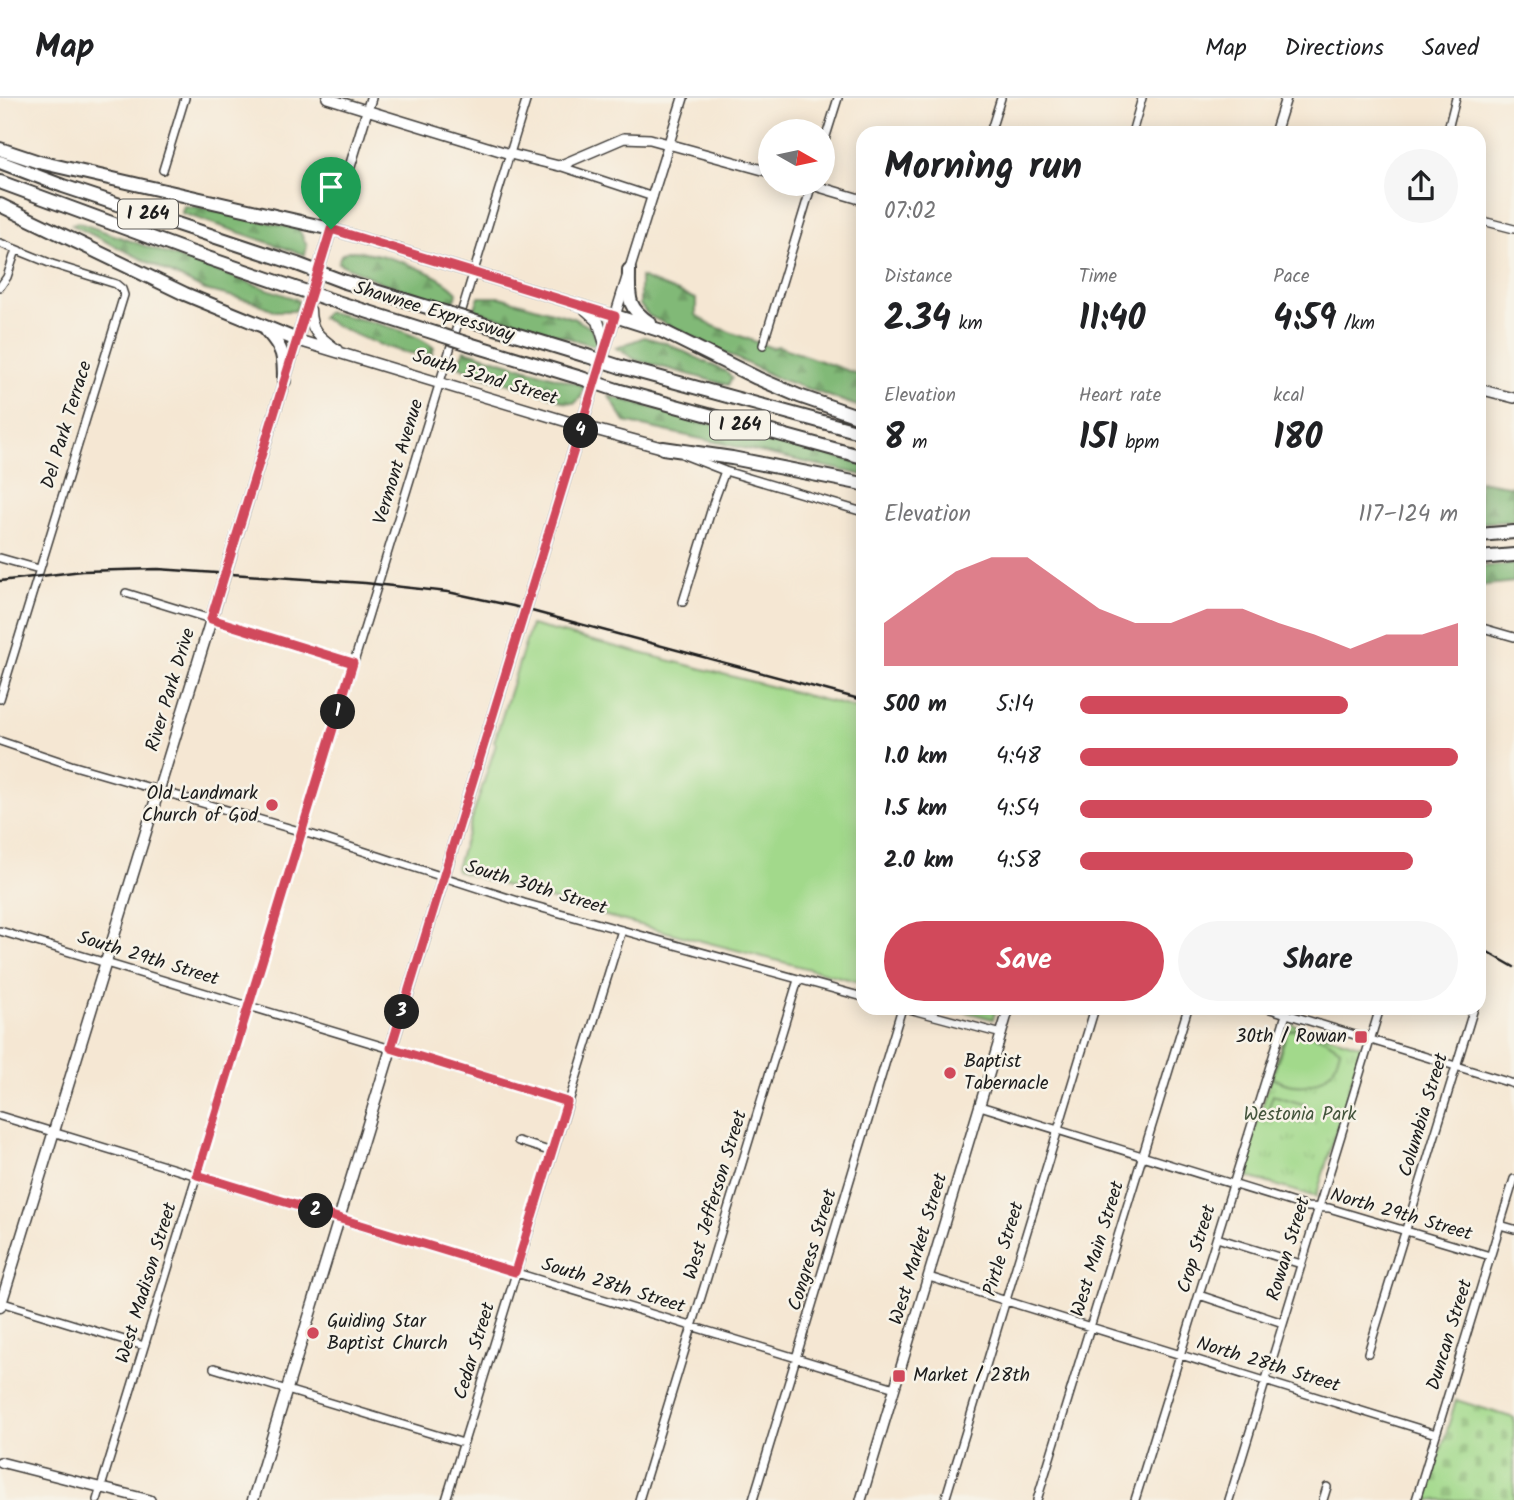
<!DOCTYPE html>
<html lang="en">
<head>
<meta charset="utf-8">
<style>
  :root { --surface:#fff; --page:#f6f6f6; --text:#202124; --muted:#757577; --line:#e0e0e0; --accent:#d1495b }
  body { margin:0; font-family:Kalam,sans-serif; background:var(--page); color:var(--text); height:100vh; display:flex; flex-direction:column; font-size:26px; white-space:nowrap }
  * { box-sizing:border-box; margin:0 }
  p { font-size:23px; color:var(--muted) }
  .icon { flex:none; width:38px; height:38px; fill:none; stroke:currentColor; stroke-width:2; stroke-linecap:round; stroke-linejoin:round }
  .map { position:relative; flex:1; overflow:hidden }
  .drawer { position:absolute; left:856px; top:28px; width:630px; height:889px; display:flex; flex-direction:column; background:var(--surface); border-radius:21px; box-shadow:0 4px 18px #0003 }
  .drawer>* { flex:none }
  .needle { width:46px; rotate:99deg }
  .controls { position:absolute; left:758px; top:21px; display:grid; gap:14px }
  .controls a { display:grid; place-items:center; width:77px; height:77px; border-radius:50%; background:var(--surface); box-shadow:0 4px 18px #0003; font-size:35px }
  .pin { position:absolute; display:grid; place-items:center; width:60px; height:60px; color:#fff; margin:-72px -30px; border-radius:50% 50% 50% 0; rotate:-45deg; box-shadow:0 0 7px #0007 }
  .pin .icon { rotate:45deg }
  .km { position:absolute; width:35px; height:35px; margin:-18px; border-radius:50%; background:#222; color:#fff; font-size:19px; line-height:35px; text-align:center }
  .round { display:grid; place-items:center; flex:none; width:74px; height:74px; border-radius:37px; background:var(--page) }
  .head { display:flex; align-items:center; justify-content:space-between; height:119px; padding:0 28px }
  h1 { font-size:38px; font-weight:700; line-height:52px }
  .metrics { display:grid; grid-template-columns:repeat(3,1fr); gap:10px; height:119px; padding:7px 28px }
  .metrics div { display:grid; align-content:center }
  .metrics b { font-size:35px; font-weight:700 }
  .metrics small { font-size:19px; font-weight:400 }
  .metrics p { font-size:19px }
  .chart { height:196px; padding:14px 28px }
  .chart p { display:flex; justify-content:space-between }
  .chart svg { width:100%; height:126px; margin-top:7px; fill:var(--accent); opacity:.7 }
  .button { display:flex; gap:14px; margin-top:auto; padding:14px 28px }
  .button a { flex:1; height:80px; border-radius:42px; background:var(--accent); color:#fff; font-size:28px; font-weight:700; line-height:80px; text-align:center }
  .button a+a { background:var(--page); color:var(--text) }
  ul { padding:0 28px; list-style:none; font-size:23px }
  li { display:grid; grid-template-columns:112px 84px 1fr; align-items:center; height:52px }
  li i { height:18px; border-radius:9px; background:var(--accent) }
  header { display:flex; align-items:center; gap:42px; box-sizing:border-box; height:98px; padding:0 35px; background:var(--surface); border-bottom:2px solid var(--line) }
  header strong { font-size:33px }
  nav { display:flex; gap:38px; margin-inline-start:auto; font-size:24px }
  .map>svg:first-child { display:block }
</style>
</head>
<body>
<header>
<strong>Map</strong>
<nav><a>Map</a><a>Directions</a><a>Saved</a></nav>
</header>
<div class="map">
<svg width="1514" height="1402" viewBox="0 0 1514 1402">
  <defs>
    <pattern id="forest-firs" width="22" height="20" patternUnits="userSpaceOnUse" patternTransform="scale(1.75)"><rect width="22" height="20" fill="#81b977"/><path d="M5 1l3.5 6h-7zM16 11l3.5 6h-7z" fill="#6f9e66"/></pattern>
    <pattern id="cemetery-stones" width="16" height="16" patternUnits="userSpaceOnUse" patternTransform="scale(1.75)"><rect width="16" height="16" fill="#a2d98b"/><path d="M2 7V4a2 2 0 0 1 4 0v3zM10 15v-3a2 2 0 0 1 4 0v3z" fill="#8bba77"/></pattern>
    <pattern id="park-tufts" width="24" height="20" patternUnits="userSpaceOnUse" patternTransform="scale(1.75)"><rect width="24" height="20" fill="#a2d98b"/><path d="M3 7l-1-3M5 7V3M7 7l1-3M15 17l-1-3M17 17v-4M19 17l1-3" fill="none" stroke="#8bba77"/></pattern>
  </defs>
  <rect width="100%" height="100%" fill="#f7f3e8"/>
  <filter id="ink" filterUnits="userSpaceOnUse"><feTurbulence type="fractalNoise" baseFrequency=".0143" numOctaves="2"/><feDisplacementMap in="SourceGraphic" scale="14" xChannelSelector="R" yChannelSelector="G"/><feConvolveMatrix kernelMatrix="1 2 1 2 8 2 1 2 1" color-interpolation-filters="sRGB"/></filter>
  <filter id="wash" filterUnits="userSpaceOnUse"><feTurbulence type="fractalNoise" baseFrequency=".00686" numOctaves="4" result="noise"/><feDisplacementMap in="SourceGraphic" scale="28" xChannelSelector="R" yChannelSelector="G"/><feGaussianBlur stdDeviation="1.57" result="paint"/><feColorMatrix in="noise" values="0 0 0 0 0 0 0 0 0 0 0 0 0 0 0 0 0 1.4 0 .05"/><feComposite in="paint" operator="in"/></filter>
  <g filter="url(#wash)">
    <rect width="100%" height="100%" fill="#f5e7d3"/>
    <path fill="url(#forest-firs)" stroke="#4e6a4a" stroke-width="2" d="M183 108 199 109 299 131 307 148 305 157 182 115Z
      M77 124 296 201 299 204 295 213H275L255 204 205 192 72 127Z
      M348 153C376 152 438 173 457 194L456 200 451 206 383 185 338 165 341 157Z
      M640 179 696 201V217L711 227 772 250 778 248 863 278V310L777 280 649 218 640 207Z
      M479 199H500L573 220 591 230 599 246 595 248 474 212Z
      M326 214C355 220 413 231 434 250L432 256C401 260 349 235 322 220Z
      M644 239 666 245 727 274 732 280 728 287 636 262 616 250Z
      M464 252 585 288 581 299 575 305 564 304 552 298 475 276 459 268Z
      M609 298 863 366V377L625 324Z
      M1479 383 1514 389V423L1479 425Z
      M1514 466V484L1479 488V469Z"/>
    <path fill="url(#cemetery-stones)" stroke="#5f7a54" stroke-width="2" d="M1456 1302 1514 1320V1402H1426Z"/>
    <path fill="url(#park-tufts)" stroke="#5f7a54" stroke-width="2" d="M1288 925 1362 948 1316 1099 1241 1077Z"/>
    <path fill="#a2d98b" stroke="#5f7a54" stroke-width="2" d="M531 527 863 612V885L613 820 457 773 456 770 496 646 494 644Z
      M952 910H996L993 921Z
      M1295 931 1325 941 1340 951C1338 958 1336 968 1331 973 1315 992 1292 990 1272 980L1287 934Z
      M1273 997 1306 1007 1301 1025 1267 1014Z"/>
  </g>
  <g filter="url(#ink)">
    <g fill="none" stroke-linecap="round" stroke-linejoin="round">
      <defs>
        <path id="minor" d="M990 35 1001 0
          M1132 35 1142 0
          M1447 35 1456 0
          M822 51 838 0
          M559 68 653 99
          M163 72 185 0
          M1479 122 1514 131
          M0 145 52 166 116 186 122 191 124 197 0 601
          M0 189 7 179 16 152
          M763 247 812 86
          M684 357 725 373 863 414
          M0 460 39 471
          M126 495 353 565
          M683 504 714 403 725 373
          M1479 529 1514 539
          M0 643 71 667 313 737 524 805 863 899
          M0 833 567 1004
          M1479 893 1483 880
          M905 910 1002 936
          M1267 910 1514 986
          M980 1008 1307 1109 1329 1110 1490 1158
          M0 1018 895 1290
          M518 1043 552 1054
          M1500 1127 1514 1131
          M1217 1140 1301 1166
          M929 1179 1436 1336
          M1199 1197 1283 1225
          M0 1204 144 1248
          M1368 1255 1474 910
          M214 1270 463 1345
          M97 1402 527 0
          M446 1402 622 832
          M639 1402 798 882
          M753 1402 902 910
          M945 1402 1095 910
          M1037 1402 1188 910
          M1135 1402 1288 910
          M1229 1402 1380 910
          M1323 1402 1327 1389
          M1416 1402 1514 1081"/>
        <path id="tertiary" d="M327 0 510 56 559 68 624 40 650 41 770 74
          M1275 35 1286 0
          M809 86 863 102
          M331 131 371 0
          M615 218 683 0
          M1479 291 1514 300
          M0 1364 150 1402
          M861 1402 1009 910"/>
        <path id="secondary" d="M310 212C310 234 321 240 337 252
          M586 212 598 223 605 246
          M297 242 582 328 663 350
          M0 1209 331 131 615 218 253 1402"/>
        <path id="motorway" d="M0 51 39 64 331 131
          M0 64 63 88 297 166
          M0 84 190 154 292 189
          M0 107 185 196 297 242
          M629 172C629 199 626 209 650 225
          M342 183 447 215
          M331 202 438 236
          M615 218 662 233 757 280 799 298 863 320
          M479 225 587 258
          M267 233C284 252 284 258 284 283
          M469 246 581 280
          M621 269 863 335
          M617 292 863 359
          M663 350 732 360 863 386
          M1479 437 1514 434
          M1479 460 1514 457"/>
      </defs>
      <use href="#minor" stroke="#3d3a37" stroke-width="10"/>
      <use href="#tertiary" stroke="#3d3a37" stroke-width="12"/>
      <use href="#secondary" stroke="#3d3a37" stroke-width="13"/>
      <use href="#motorway" stroke="#3d3a37" stroke-width="16"/>
      <use href="#minor" stroke="#fff" stroke-width="7"/>
      <use href="#tertiary" stroke="#fff" stroke-width="9"/>
      <use href="#secondary" stroke="#fff" stroke-width="10"/>
      <use href="#motorway" stroke="#fff" stroke-width="12"/>
      <path stroke="#1c1c1c" stroke-width="2.5" d="M0 483 82 473 158 471 365 485 448 494 513 508 863 602
        M1479 849 1514 869"/>
      <defs>
        <path id="motorway-bridge" d="M297 166 342 183
          M292 189 331 202
          M447 215 479 225
          M438 236 469 246
          M587 258 621 269
          M581 280 617 292"/>
      </defs>
      <use href="#motorway-bridge" stroke="#3d3a37" stroke-width="16" stroke-linecap="butt"/>
      <use href="#motorway-bridge" stroke="#fff" stroke-width="12"/>
    </g>
  </g>
  <g fill="none" stroke-linecap="round" stroke-linejoin="round" filter="url(#ink)">
    <defs>
      <path id="route" d="M331 131 615 218 391 950 567 1004 515 1174 197 1077 353 565 211 521Z"/>
    </defs>
    <use href="#route" stroke="#fff" stroke-width="14"/>
    <use href="#route" stroke="#d1495b" stroke-width="9"/>
  </g>
  <g fill="#d1495b" stroke="#f7f3e8" stroke-width="2.5">
    <circle cx="272" cy="707" r="7"/>
    <rect x="1354" y="932" width="14" height="14" rx="3.5"/>
    <circle cx="950" cy="975" r="7"/>
    <circle cx="313" cy="1235" r="7"/>
    <rect x="892" y="1271" width="14" height="14" rx="3.5"/>
  </g>
  <g text-anchor="middle" dominant-baseline="central" stroke-width="5" stroke-linejoin="round" paint-order="stroke">
    <g fill="#f7f3e8" stroke="#5e5c59" stroke-width="2">
      <rect x="118" y="101.5" width="60" height="29" rx="5"/>
      <rect x="710" y="312.5" width="60" height="29" rx="5"/>
    </g>
    <g font-size="18" font-weight="bold" fill="#1c1c1c">
      <text x="148" y="116">I 264</text>
      <text x="740" y="327">I 264</text>
    </g>
    <g font-size="19" fill="#1c1c1c" stroke="#f7f3e8">
      <text transform="translate(434 214) rotate(17)">Shawnee Expressway</text>
      <text transform="translate(485 280) rotate(17)">South 32nd Street</text>
      <text transform="translate(67 327) rotate(-73)">Del Park Terrace</text>
      <text transform="translate(399 364) rotate(-73)">Vermont Avenue</text>
      <text transform="translate(171 592) rotate(-73)">River Park Drive</text>
      <text transform="translate(536 790) rotate(17)">South 30th Street</text>
      <text transform="translate(148 861) rotate(17)">South 29th Street</text>
      <text transform="translate(1424 1017) rotate(-73)">Columbia Street</text>
      <text transform="translate(716 1097) rotate(-73)">West Jefferson Street</text>
      <text transform="translate(1401 1117) rotate(16)">North 29th Street</text>
      <text transform="translate(919 1151) rotate(-73)">West Market Street</text>
      <text transform="translate(1004 1151) rotate(-73)">Pirtle Street</text>
      <text transform="translate(1098 1151) rotate(-73)">West Main Street</text>
      <text transform="translate(1197 1151) rotate(-73)">Crop Street</text>
      <text transform="translate(1289 1151) rotate(-73)">Rowan Street</text>
      <text transform="translate(813 1152) rotate(-73)">Congress Street</text>
      <text transform="translate(147 1185) rotate(-73)">West Madison Street</text>
      <text transform="translate(613 1188) rotate(17)">South 28th Street</text>
      <text transform="translate(1450 1237) rotate(-73)">Duncan Street</text>
      <text transform="translate(475 1253) rotate(-73)">Cedar Street</text>
      <text transform="translate(1268 1267) rotate(17)">North 28th Street</text>
    </g>
    <g font-size="19" fill="#1c1c1c" stroke="#f7f3e8" text-anchor="start">
      <text x="258" y="696" text-anchor="end">Old Landmark<tspan x="258" dy="22">Church of God</tspan></text>
      <text x="1347" y="939" text-anchor="end">30th / Rowan</text>
      <text x="964" y="964">Baptist<tspan x="964" dy="22">Tabernacle</tspan></text>
      <text x="327" y="1224">Guiding Star<tspan x="327" dy="22">Baptist Church</tspan></text>
      <text x="913" y="1278">Market / 28th</text>
    </g>
    <g font-size="19" fill="#44553d" stroke="#f7f3e8">
      <text x="1300" y="1017">Westonia Park</text>
    </g>
  </g>
</svg>
<div class="controls">
<a><svg class="needle" viewBox="-14 -14 28 28"><path d="M0-13l5 13h-10z" fill="#e53935"/><path d="M0 13l5-13h-10z" fill="#757577"/></svg></a>
</div>
<div class="pin" style="left:331px;top:131px;background:#1e9e55"><svg class="icon" aria-label="arrive" viewBox="0 0 24 24"><path d="M6 21V4h12l-3 4 3 4H6"/></svg></div>
<b class="km" style="left:338px;top:614px">1</b>
<b class="km" style="left:316px;top:1113px">2</b>
<b class="km" style="left:402px;top:914px">3</b>
<b class="km" style="left:581px;top:333px">4</b>
<section class="drawer">
<div class="head"><div><h1>Morning run</h1><p>07:02</p></div><a class="round"><svg class="icon" aria-label="share" viewBox="0 0 24 24"><path d="M12 15V3M7 8l5-5 5 5M5 13v7h14v-7"/></svg></a></div>
<div class="metrics">
<div><p>Distance</p><b>2.34<small> km</small></b></div>
<div><p>Time</p><b>11:40</b></div>
<div><p>Pace</p><b>4:59<small> /km</small></b></div>
</div>
<div class="metrics">
<div><p>Elevation</p><b>8<small> m</small></b></div>
<div><p>Heart rate</p><b>151<small> bpm</small></b></div>
<div><p>kcal</p><b>180</b></div>
</div>
<div class="chart"><p><span>Elevation</span>117–124 m</p>
<svg viewBox="0 0 160 44" preserveAspectRatio="none"><path d="M0 44V29L10 20L20 11L30 6L40 6L50 15L60 24L70 29L80 29L90 24L100 24L110 29L120 33L130 38L140 33L150 33L160 29V44z"/></svg>
</div>
<ul>
<li><b>500 m</b>5:14<i style="width:71%"></i></li>
<li><b>1.0 km</b>4:48<i style="width:100%"></i></li>
<li><b>1.5 km</b>4:54<i style="width:93%"></i></li>
<li><b>2.0 km</b>4:58<i style="width:88%"></i></li>
</ul>
<div class="button"><a>Save</a><a>Share</a></div>
</section>
</div>
</body>
</html>
